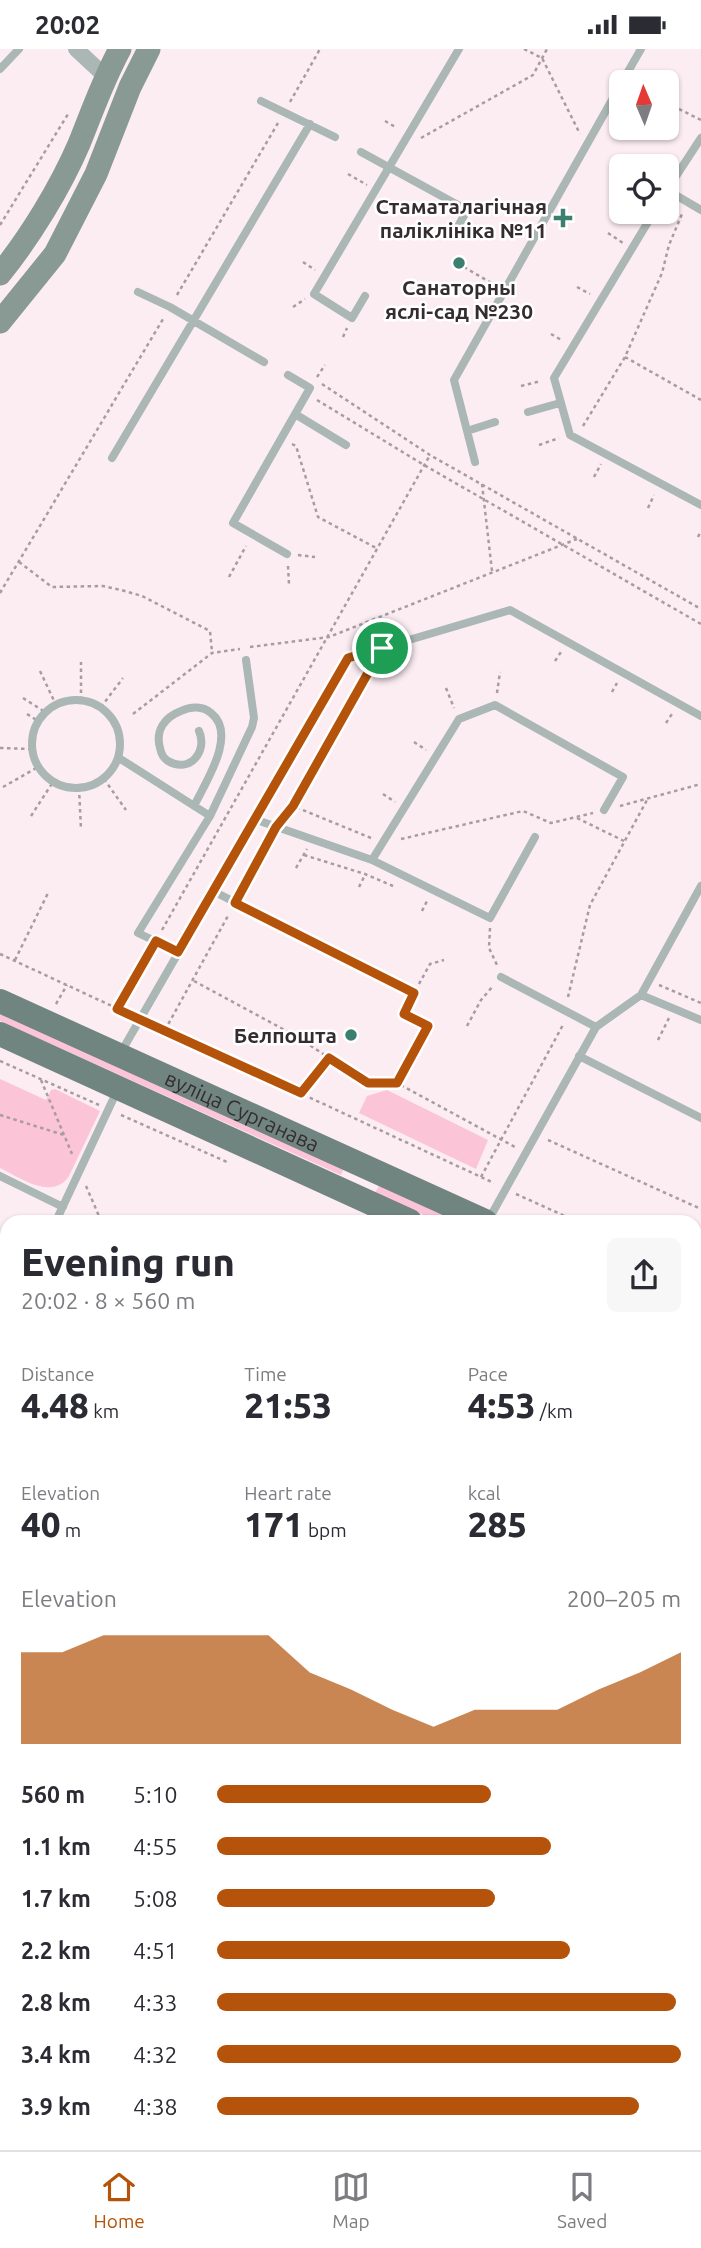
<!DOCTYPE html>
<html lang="en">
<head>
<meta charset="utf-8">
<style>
  :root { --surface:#fff; --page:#f7f7f7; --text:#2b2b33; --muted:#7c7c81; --line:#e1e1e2; --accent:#b45309 }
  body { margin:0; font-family:Ubuntu,sans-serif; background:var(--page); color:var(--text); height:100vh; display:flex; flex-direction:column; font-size:26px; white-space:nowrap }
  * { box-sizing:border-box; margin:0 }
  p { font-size:23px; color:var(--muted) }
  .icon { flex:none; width:38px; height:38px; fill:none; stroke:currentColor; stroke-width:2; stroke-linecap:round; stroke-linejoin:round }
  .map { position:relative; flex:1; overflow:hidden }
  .sheet { position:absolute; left:0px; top:1166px; width:702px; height:936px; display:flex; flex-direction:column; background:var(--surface); border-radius:21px 21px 0 0; box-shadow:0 2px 5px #0004 }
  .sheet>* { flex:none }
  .needle { width:46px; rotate:358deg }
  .tools { position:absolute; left:609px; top:21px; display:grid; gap:14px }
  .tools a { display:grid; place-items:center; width:70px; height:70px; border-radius:10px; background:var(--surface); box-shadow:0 2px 5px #0004; font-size:35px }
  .pin { position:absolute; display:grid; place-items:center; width:60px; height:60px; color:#fff; margin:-30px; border:4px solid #fff; border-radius:50%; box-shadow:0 2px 7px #0007 }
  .round { display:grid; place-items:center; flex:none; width:74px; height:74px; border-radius:10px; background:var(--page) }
  .overview { display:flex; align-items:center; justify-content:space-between; height:119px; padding:0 21px }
  h1 { font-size:38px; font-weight:800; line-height:52px }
  .stats { display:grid; grid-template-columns:repeat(3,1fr); gap:10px; height:119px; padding:7px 21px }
  .stats div { display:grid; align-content:center }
  .stats b { font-size:35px; font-weight:800 }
  .stats small { font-size:19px; font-weight:400 }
  .stats p { font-size:19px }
  .chart { height:196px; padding:14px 21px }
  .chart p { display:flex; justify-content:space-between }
  .chart svg { width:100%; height:126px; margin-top:7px; fill:var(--accent); opacity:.7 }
  ul { padding:0 21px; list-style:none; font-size:23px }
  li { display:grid; grid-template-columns:112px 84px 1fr; align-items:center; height:52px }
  li i { height:18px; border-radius:9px; background:var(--accent) }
  .status { display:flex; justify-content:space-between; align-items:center; height:49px; padding:0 35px; background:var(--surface); direction:ltr }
  .status svg { height:19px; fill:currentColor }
  .dock { display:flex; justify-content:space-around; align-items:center; height:98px; border-top:2px solid var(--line); background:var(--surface); font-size:19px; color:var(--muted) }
  .dock a { display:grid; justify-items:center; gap:4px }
  .dock .on { color:var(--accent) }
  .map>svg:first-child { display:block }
</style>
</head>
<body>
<div class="status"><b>20:02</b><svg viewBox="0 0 49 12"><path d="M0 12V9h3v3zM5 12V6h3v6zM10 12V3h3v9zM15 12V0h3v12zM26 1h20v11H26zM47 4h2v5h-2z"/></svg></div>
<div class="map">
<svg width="701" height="2101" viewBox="0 0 701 2101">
  <rect width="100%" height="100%" fill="#fcedf2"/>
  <path fill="#fcc4d7" d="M0 961 344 1119 341 1126 0 972Z
    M0 1030 46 1051 51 1041 55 1040 100 1062 69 1127C52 1152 21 1129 0 1119Z
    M387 1041 488 1091 476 1120 359 1064 367 1047Z
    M380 1135 463 1172H437L375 1144Z
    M0 1314 7 1317V1385L0 1381Z
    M0 2002 7 2006V2095H135L138 2101H0Z"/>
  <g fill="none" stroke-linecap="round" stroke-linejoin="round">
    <path stroke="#a99ca0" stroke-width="2.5" stroke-dasharray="3.5 3.5" stroke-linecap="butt" d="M524 0 542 9 580 85
      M290 53 320 0
      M679 60 701 71
      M385 72 397 79
      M421 89 533 26 547 0
      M348 125 367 136
      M0 176 68 65
      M608 184 623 194
      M303 213 315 221
      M464 218 493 235
      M577 238 590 245
      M177 246 278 74
      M293 258 305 250
      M551 285 563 292
      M343 288 347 279
      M625 308 701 351
      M317 328 325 316
      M322 335 430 406 701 560
      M521 337 541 332
      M317 351 424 416 701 575
      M583 377 625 308 662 224 669 196 682 165
      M292 395 296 397 318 468 378 500
      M539 396 559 389
      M594 428 601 415
      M482 435 492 522
      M648 459 654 446
      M698 488 701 482
      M298 506 315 508
      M19 513 52 538 103 537 121 541 142 547 210 582 212 603
      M288 517 289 535
      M229 528 246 497
      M0 544 163 270
      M250 598 329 588 577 490
      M555 612 561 603
      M40 622 56 656
      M446 639 454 659
      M612 643 617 634
      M497 644 500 623
      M23 649 45 663
      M81 651V613
      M101 658 123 629
      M27 665 38 672
      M133 665 212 604 240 600
      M666 674 672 665
      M414 693 426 701
      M0 699 31 700
      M104 730 126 761
      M3 738 38 718
      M79 739 81 780
      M383 745 395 753
      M620 757 701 735
      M31 767 53 733
      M284 768 293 757
      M577 769 624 792
      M371 789 293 757 372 616
      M401 790 523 762 551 774 593 764
      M304 806 365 825 393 837
      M296 819 307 800
      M359 838 365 826
      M241 844 271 788
      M422 862 427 852
      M490 879 489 899 497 916
      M162 881 430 406
      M0 905 129 965
      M15 911 49 842
      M194 932 294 986 368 1034H397
      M419 935 430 915 444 911
      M659 936 701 954
      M568 948 590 856 647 751
      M56 955 67 936
      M408 957 404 965 428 977 397 1034 515 1098
      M117 960 150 902
      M151 975 494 1134
      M467 977 481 951 493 937
      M165 981 229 865
      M658 991 669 969
      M0 1012 99 1056
      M41 1031 72 1105
      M301 1044 329 1008
      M0 1066 64 1086
      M121 1066 227 1113
      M548 1091 701 1160
      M481 1128 564 974
      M86 1137 99 1167 111 1172
      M516 1145 576 1172
      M695 1227 701 1230
      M0 1307 7 1309
      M0 1334 7 1337
      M0 1385 7 1389
      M0 1511 7 1498
      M695 1624 701 1628
      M0 1734 7 1738
      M695 1781 701 1784
      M695 1866 701 1893
      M695 1911 701 1904
      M695 1931 701 1909
      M695 1954 701 1947
      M0 1960 7 1964
      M695 1962 701 1959
      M695 1972 701 1976
      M192 2095 193 2101
      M174 2101 178 2095
      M246 2101 249 2095
      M600 2101 604 2095"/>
    <path stroke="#abb7b4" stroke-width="8" d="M0 20 19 0
      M622 33 641 0
      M261 52 335 88
      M361 103 467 161 455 183
      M667 141 701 89
      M667 141 701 161
      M654 163 554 329 570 386 701 456
      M138 243 170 258 264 313
      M365 247 352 269 314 245 459 0
      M528 363 560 354
      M295 365 346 396
      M467 382 495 373
      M112 409 310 75
      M475 413 454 331 621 35
      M287 505 233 474 310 339 288 326
      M32 695a44 44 0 1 1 88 0a44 44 0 1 1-88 0Z
      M119 709 210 767
      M194 757C205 734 238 685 211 664 203 657 191 657 181 662 165 668 155 681 160 699 161 704 163 709 168 712 190 725 208 702 199 682
      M254 770 372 811 459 670 495 656 623 728 604 761
      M372 811 490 869 535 788
      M213 842 414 945
      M178 903 138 884 210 767 252 678 254 669 246 611
      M501 928 596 978
      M641 946 701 971
      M120 1005 348 609 510 561 701 667
      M579 1007 701 1069
      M0 1127 63 1158
      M489 1170 596 978 641 946 701 837
      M56 1172 117 1042
      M0 1221 7 1226
      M0 1236 7 1237
      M0 1452 7 1456
      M695 1720 701 1724
      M0 1768 7 1756
      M0 1847 7 1851
      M695 2091 701 2094
      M497 2095 507 2101"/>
    <path stroke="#abb7b4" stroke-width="16" d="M76 0 105 27"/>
    <path stroke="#899a95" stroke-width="23" d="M0 225C30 188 60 139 79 95 92 63 103 31 120 0
      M0 273 55 205 96 125 130 38 149 0"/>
    <g stroke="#718580" stroke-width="24">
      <path id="s1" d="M0 952 485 1172"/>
      <path d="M0 985 410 1172"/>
      <path d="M695 1268 701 1270"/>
      <path d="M695 1304 701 1307"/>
    </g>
  </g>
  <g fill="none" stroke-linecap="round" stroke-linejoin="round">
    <defs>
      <path id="route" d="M382 599 293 757 276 778 235 854 414 944 404 965 428 977 397 1034H368L329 1009 301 1044 117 960 156 892 178 903 348 609Z"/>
    </defs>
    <use href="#route" stroke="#fff" stroke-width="14"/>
    <use href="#route" stroke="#b45309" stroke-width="9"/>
  </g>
  <g fill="#3c7f71" stroke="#fff" stroke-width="2.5">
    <path d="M559.5 158.5h7v7h7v7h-7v7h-7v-7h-7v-7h7z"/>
    <circle cx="459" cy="214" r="7"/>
    <circle cx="351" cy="986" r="7"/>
  </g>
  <g text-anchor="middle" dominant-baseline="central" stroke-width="5" stroke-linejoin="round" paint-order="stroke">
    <g font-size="21" font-weight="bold" fill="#352c2f" stroke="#fff" text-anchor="end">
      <text x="547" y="157">Стаматалагічная<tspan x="547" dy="24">паліклініка №11</tspan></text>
      <text x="459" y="238" text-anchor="middle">Санаторны<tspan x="459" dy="24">яслі-сад №230</tspan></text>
      <text x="337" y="986">Белпошта</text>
    </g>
    <g font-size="21" fill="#352c2f" stroke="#fff">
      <text stroke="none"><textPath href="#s1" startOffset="266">вуліца Сурганава</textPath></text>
    </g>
  </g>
</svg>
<div class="tools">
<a><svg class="needle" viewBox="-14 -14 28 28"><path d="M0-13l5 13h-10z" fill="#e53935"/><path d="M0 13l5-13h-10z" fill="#7c7c81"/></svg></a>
<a><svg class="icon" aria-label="locate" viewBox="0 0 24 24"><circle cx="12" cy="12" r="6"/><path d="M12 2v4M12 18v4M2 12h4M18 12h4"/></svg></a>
</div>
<div class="pin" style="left:382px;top:599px;background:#1e9e55"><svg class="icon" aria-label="arrive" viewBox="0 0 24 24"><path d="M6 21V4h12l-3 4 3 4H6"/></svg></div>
<section class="sheet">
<div class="overview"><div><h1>Evening run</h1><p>20:02 · 8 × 560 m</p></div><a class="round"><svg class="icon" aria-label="share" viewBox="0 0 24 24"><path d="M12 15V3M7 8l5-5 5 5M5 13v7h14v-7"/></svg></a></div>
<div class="stats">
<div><p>Distance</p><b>4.48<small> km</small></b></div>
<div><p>Time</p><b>21:53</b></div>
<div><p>Pace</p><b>4:53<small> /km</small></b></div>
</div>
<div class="stats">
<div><p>Elevation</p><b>40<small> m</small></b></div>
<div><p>Heart rate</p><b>171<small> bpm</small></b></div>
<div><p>kcal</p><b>285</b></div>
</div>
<div class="chart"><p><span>Elevation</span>200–205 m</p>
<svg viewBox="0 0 160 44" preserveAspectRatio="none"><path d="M0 44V12L10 12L20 6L30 6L40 6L50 6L60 6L70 19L80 25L90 32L100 38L110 32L120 32L130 32L140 25L150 19L160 12V44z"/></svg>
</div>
<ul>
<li><b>560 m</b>5:10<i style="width:59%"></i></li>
<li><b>1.1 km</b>4:55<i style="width:72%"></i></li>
<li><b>1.7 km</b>5:08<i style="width:60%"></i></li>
<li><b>2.2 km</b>4:51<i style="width:76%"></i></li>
<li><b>2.8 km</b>4:33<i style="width:99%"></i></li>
<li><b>3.4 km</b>4:32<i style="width:100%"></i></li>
<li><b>3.9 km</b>4:38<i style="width:91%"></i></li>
</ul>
</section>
</div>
<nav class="dock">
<a class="on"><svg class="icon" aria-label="home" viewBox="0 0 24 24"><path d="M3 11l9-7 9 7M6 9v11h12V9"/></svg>Home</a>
<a><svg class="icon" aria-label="map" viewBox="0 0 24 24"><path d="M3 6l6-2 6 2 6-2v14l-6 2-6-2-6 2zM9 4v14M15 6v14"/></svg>Map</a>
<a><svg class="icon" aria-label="saved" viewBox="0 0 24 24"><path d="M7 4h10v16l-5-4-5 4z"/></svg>Saved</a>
</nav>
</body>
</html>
